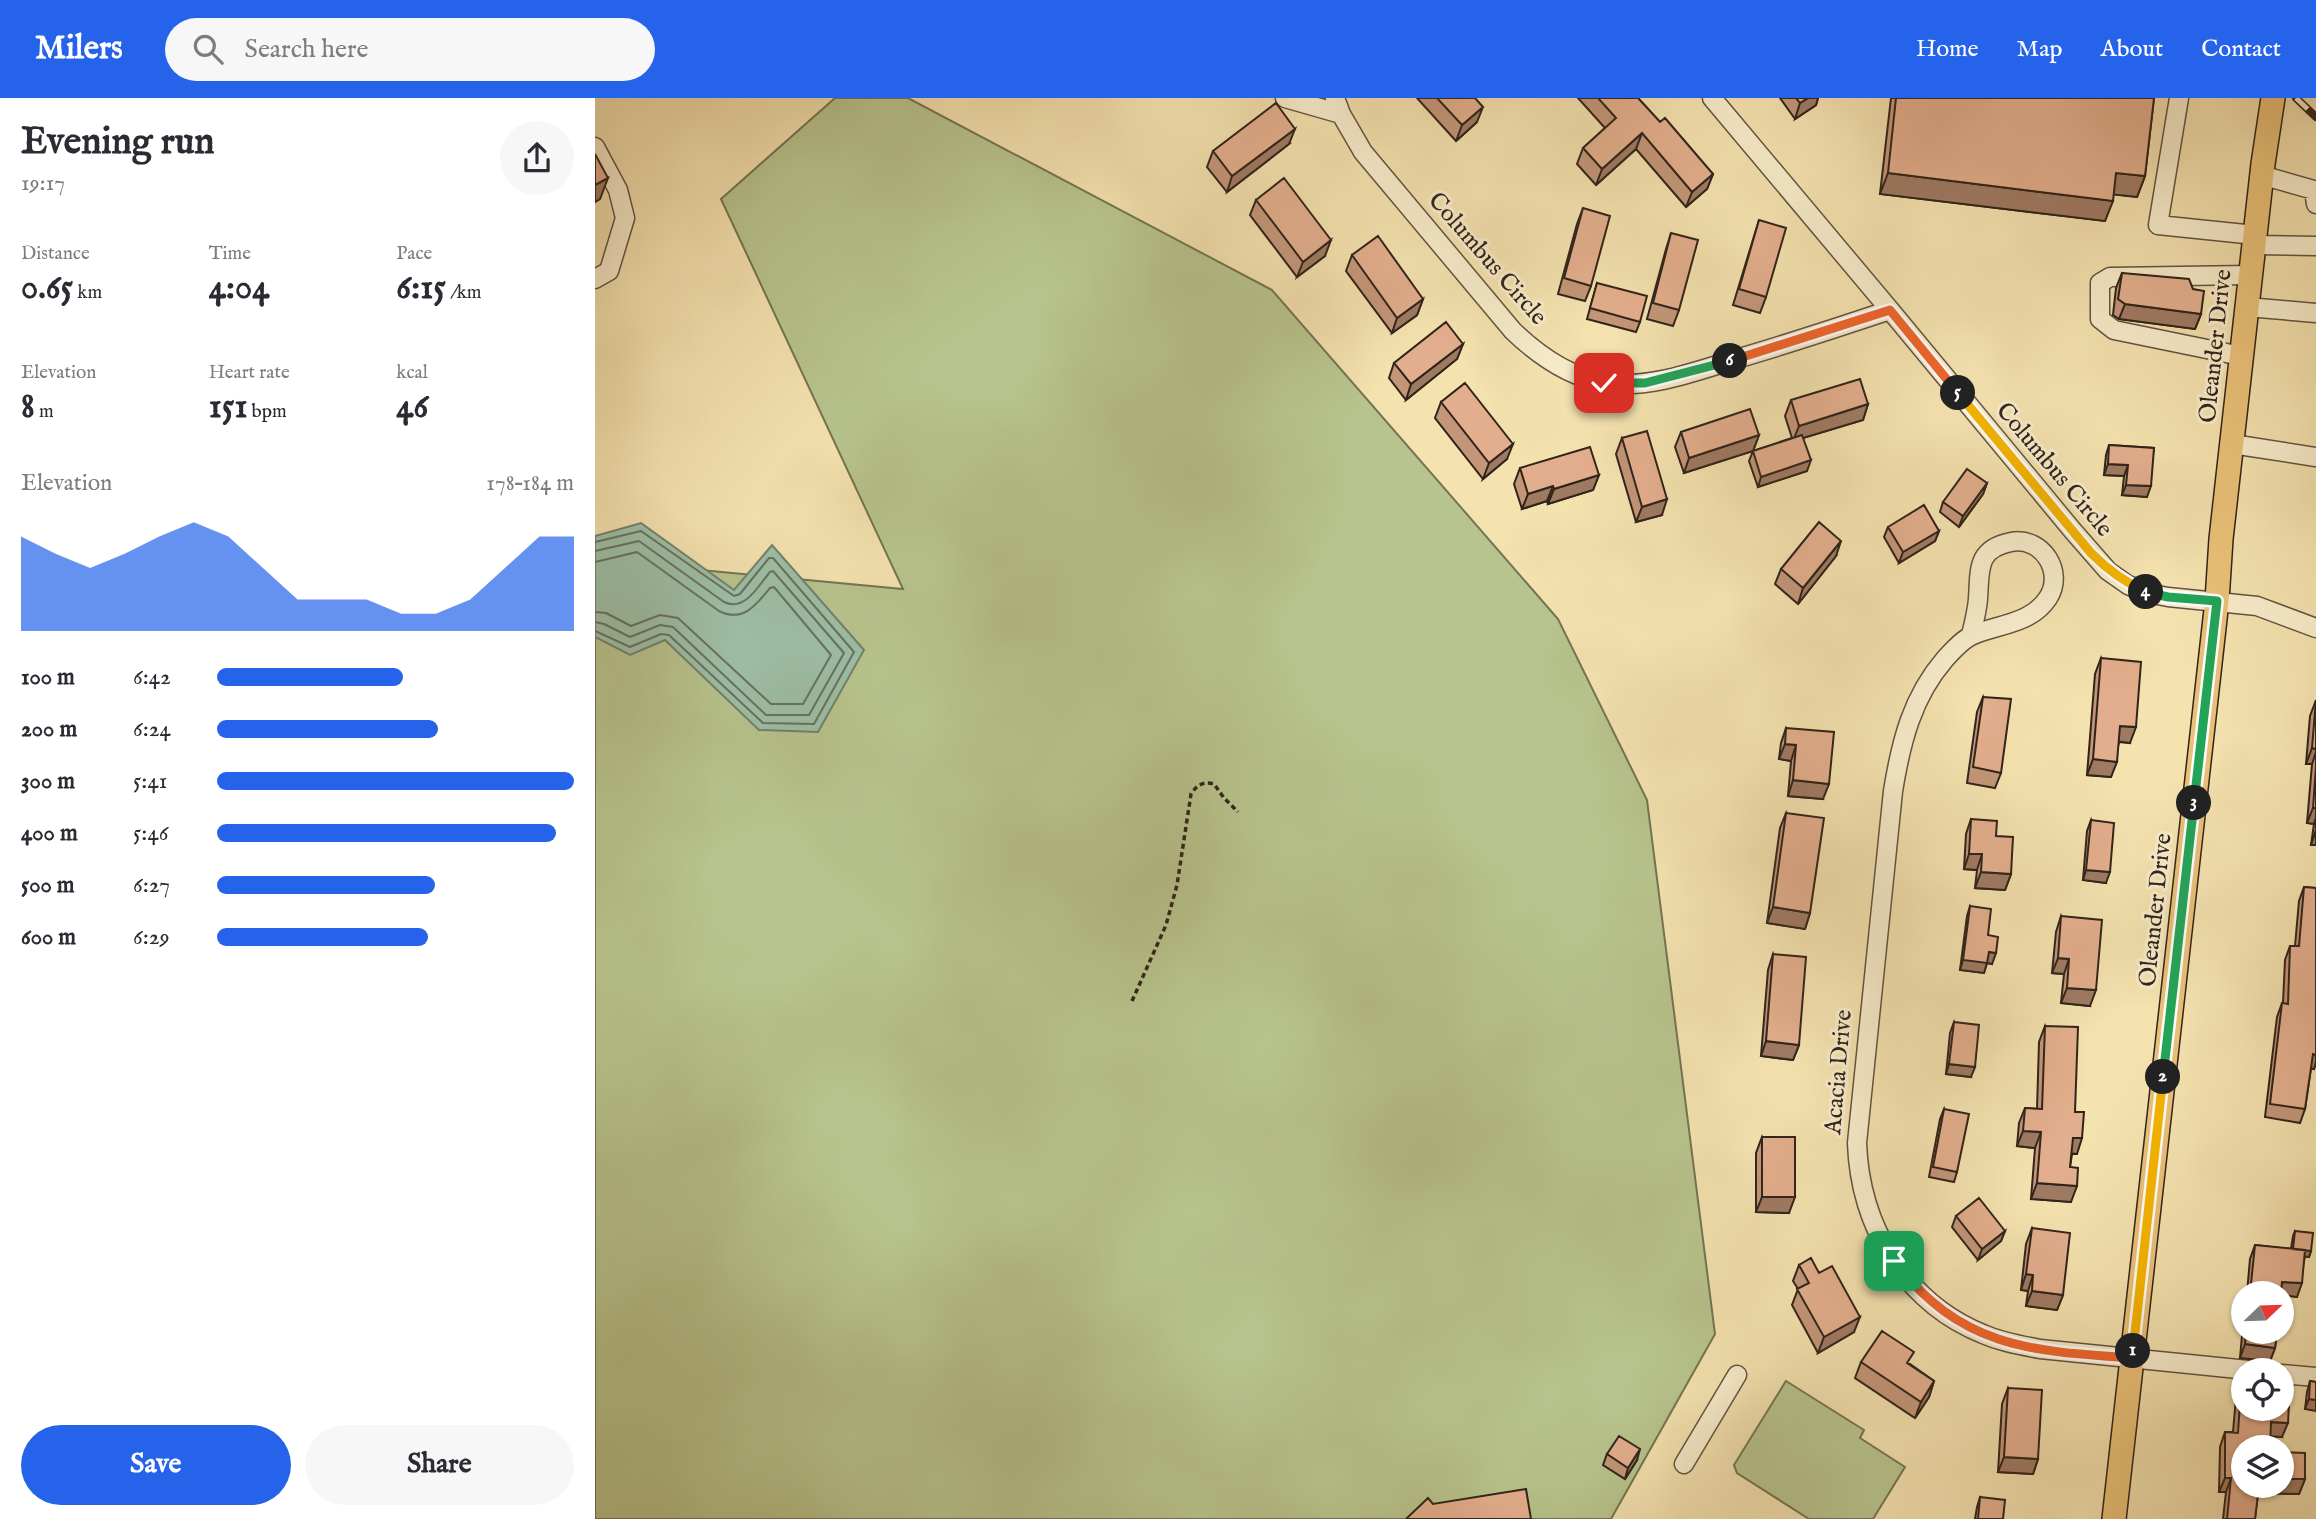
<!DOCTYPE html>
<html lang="en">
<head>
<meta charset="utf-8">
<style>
  :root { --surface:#fff; --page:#f7f7f7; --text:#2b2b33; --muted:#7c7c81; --accent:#2563eb }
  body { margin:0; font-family:"IM FELL English",serif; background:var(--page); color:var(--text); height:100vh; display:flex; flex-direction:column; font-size:26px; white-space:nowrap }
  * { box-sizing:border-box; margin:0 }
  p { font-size:23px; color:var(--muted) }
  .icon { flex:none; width:38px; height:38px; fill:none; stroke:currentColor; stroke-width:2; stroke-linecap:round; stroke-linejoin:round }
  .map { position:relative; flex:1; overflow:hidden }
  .side { display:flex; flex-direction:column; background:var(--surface); width:595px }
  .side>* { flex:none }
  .needle { width:46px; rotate:67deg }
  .controls { position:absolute; left:1636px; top:1183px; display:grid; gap:14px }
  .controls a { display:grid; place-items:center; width:63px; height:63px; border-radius:50%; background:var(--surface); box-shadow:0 2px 5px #0004; font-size:35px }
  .pin { position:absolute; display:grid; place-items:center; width:60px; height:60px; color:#fff; margin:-30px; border-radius:14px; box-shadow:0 4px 10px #0006 }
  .km { position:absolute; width:35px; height:35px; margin:-18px; border-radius:50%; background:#222; color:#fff; font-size:19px; line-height:35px; text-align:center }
  .round { display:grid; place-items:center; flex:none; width:74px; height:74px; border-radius:37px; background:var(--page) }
  .headline { display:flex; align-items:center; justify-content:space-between; height:119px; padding:0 21px }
  h1 { font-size:38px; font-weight:700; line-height:52px }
  .figures { display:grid; grid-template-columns:repeat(3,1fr); gap:10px; height:119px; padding:7px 21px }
  .figures div { display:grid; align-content:center }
  .figures b { font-size:35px; font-weight:700 }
  .figures small { font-size:19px; font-weight:400 }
  .figures p { font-size:19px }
  .chart { height:196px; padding:14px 21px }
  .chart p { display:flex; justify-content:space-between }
  .chart svg { width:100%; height:126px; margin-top:7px; fill:var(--accent); opacity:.7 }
  .cta { display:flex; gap:14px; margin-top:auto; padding:14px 21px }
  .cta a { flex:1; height:80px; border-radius:42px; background:var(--accent); color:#fff; font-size:28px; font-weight:700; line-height:80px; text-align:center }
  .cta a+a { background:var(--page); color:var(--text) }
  ul { padding:0 21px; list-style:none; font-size:23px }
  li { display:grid; grid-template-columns:112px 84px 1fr; align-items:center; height:52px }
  li i { height:18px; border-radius:9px; background:var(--accent) }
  header { display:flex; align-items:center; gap:42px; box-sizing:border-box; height:98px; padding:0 35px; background:var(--accent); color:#fff }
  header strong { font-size:33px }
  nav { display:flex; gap:38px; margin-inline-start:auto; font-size:24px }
  .search { width:490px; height:63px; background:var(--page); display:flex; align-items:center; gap:18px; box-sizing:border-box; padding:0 24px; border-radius:38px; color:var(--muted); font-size:26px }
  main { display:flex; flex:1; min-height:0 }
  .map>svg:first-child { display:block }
</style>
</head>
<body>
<header>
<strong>Milers</strong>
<div class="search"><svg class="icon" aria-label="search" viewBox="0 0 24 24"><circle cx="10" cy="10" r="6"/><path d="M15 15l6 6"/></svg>Search here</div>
<nav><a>Home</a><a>Map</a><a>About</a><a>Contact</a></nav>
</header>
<main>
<section class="side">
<div class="headline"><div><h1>Evening run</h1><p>19:17</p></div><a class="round"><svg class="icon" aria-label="share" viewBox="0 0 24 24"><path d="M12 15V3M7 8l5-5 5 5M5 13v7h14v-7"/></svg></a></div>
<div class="figures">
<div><p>Distance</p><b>0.65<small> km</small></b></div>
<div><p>Time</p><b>4:04</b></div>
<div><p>Pace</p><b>6:15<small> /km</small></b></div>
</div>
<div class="figures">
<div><p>Elevation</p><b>8<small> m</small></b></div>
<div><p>Heart rate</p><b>151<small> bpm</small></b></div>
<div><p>kcal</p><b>46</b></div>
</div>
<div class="chart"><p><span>Elevation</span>178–184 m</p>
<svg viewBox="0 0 160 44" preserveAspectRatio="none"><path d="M0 44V11L10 17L20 22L30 17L40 11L50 6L60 11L70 22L80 33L90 33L100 33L110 38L120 38L130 33L140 22L150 11L160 11V44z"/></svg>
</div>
<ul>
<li><b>100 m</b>6:42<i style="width:52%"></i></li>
<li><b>200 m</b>6:24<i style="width:62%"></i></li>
<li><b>300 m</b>5:41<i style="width:100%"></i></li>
<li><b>400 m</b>5:46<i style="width:95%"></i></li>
<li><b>500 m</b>6:27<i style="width:61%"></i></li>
<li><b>600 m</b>6:29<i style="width:59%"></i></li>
</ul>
<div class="cta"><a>Save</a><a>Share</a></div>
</section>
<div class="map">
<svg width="1721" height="1421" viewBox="0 0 1721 1421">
  <rect width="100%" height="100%" fill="#f4e2af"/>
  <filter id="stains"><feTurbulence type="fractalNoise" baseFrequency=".00286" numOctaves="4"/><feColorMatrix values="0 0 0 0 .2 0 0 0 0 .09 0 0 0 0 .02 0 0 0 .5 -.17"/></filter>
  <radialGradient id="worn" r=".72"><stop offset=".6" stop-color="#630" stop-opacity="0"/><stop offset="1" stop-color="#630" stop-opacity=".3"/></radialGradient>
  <path fill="#b8c48d" stroke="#747454" stroke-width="2" d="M240 0H313L677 192 963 521 1052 702 1120 1236 1016 1421H0V462L308 491 126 101Z
    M1191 1283 1269 1332 1265 1340 1310 1369 1278 1421H1214L1142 1375 1139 1367Z"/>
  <path fill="#9dbfa6" stroke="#71816e" stroke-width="2" d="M46 425 139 492 177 447 269 552 223 634 164 632 70 542 35 557 0 539V438Z"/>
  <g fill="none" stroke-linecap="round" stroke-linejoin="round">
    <path stroke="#667260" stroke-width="2" d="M0 444 46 433 139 498 145 496 174 460H178L259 554 219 626 168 625 74 537 66 536 35 549 0 533
      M0 453 44 443 129 504C150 514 163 488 175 474L178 473 249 555 214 617H171L78 529 65 527 35 539 9 526 0 524
      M0 464 42 454 124 513C148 525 161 507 175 490L179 489 236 557 208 606H176L83 520 65 517 36 528 11 515 0 514"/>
    <defs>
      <path id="minor" d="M690 0 746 16
        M740 0 746 16 768 54 918 233C944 258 974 279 1010 285 1054 291 1099 274 1141 261 1193 246 1244 229 1295 212L1117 0
        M1584 0 1563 127 1660 137
        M0 49 23 92 30 120 14 173 0 181
        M1666 77 1719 92 1721 106
        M1659 147 1721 148
        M1652 209 1721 215
        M1295 212 1478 433 1513 473 1533 487 1552 495 1573 499 1662 508 1721 530
        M1646 258 1519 232 1505 221V185L1515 179 1655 177
        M1637 346 1721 359
        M1376 537C1379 525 1382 513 1383 501 1385 472 1381 451 1416 444 1447 438 1470 474 1453 500 1436 526 1404 526 1378 537 1368 541 1358 552 1350 561 1317 599 1306 644 1298 693L1262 1045C1265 1127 1309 1204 1388 1236 1406 1244 1425 1247 1445 1251L1653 1272
        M1687 1276 1721 1279
        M1089 1366 1142 1277"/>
      <path id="major" d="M1519 1421 1622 503 1626 441 1668 66 1678 0"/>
    </defs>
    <use href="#minor" stroke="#61543f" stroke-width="21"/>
    <use href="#major" stroke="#30241a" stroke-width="26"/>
    <path stroke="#30241a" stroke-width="3.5" stroke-dasharray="5 3.5" stroke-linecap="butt" d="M537 903 571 827 582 787 596 696C602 687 608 683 619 686L629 700 643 714"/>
    <use href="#minor" stroke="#f8eccb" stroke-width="18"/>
    <use href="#major" stroke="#eac178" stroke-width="23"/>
    <defs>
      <path id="rail" d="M1701 0 1721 19"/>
    </defs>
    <use href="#rail" stroke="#30241a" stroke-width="8"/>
    <use href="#rail" stroke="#f8eccb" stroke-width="5" stroke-dasharray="16" stroke-linecap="butt"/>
  </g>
  <path fill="#c39679" stroke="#30241a" stroke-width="2" d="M822 0H880L882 24 861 43Z
    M983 0H1043L1065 24 1118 76 1112 91 1091 109 1041 51 1001 87 982 66 988 50 1010 30Z
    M1185 0H1223L1221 7 1200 21Z
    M1296 0H1559L1550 78 1542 99 1518 96 1510 123 1285 96Z
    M694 46 632 94 612 69 618 53Z
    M661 102 730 158 702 179 655 117Z
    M988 110 996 188 990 203 963 196 982 126Z
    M1164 122 1171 199 1165 215 1138 207Z
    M1076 135 1084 212 1078 228 1052 221 1071 151Z
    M757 157 828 201 822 217 797 235 751 173Z
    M1527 175 1606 216 1600 231 1524 221 1518 217 1521 190Z
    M1002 185 1045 224 1041 234 992 221Z
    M868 246 862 261 811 302 794 280 799 265Z
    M1196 302 1273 306 1268 322 1208 340 1212 373 1163 389 1154 363 1158 353 1197 340 1190 318Z
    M846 304 912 361 888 381 840 320Z
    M1086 334 1164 337 1158 353 1089 375 1080 349Z
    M1027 340 1067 417 1041 424 1021 356Z
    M1514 347 1559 350 1552 399 1527 397 1529 378 1509 377 1511 357Z
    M925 370 1004 377 998 392 953 406 952 403 927 411 919 386Z
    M1392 385 1388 396 1364 429 1345 414 1348 404Z
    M1293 429 1344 433 1340 443 1304 465 1289 439Z
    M1241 458 1203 506 1180 486 1186 471Z
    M1506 560 1535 645 1524 644 1516 679 1492 677 1500 576Z
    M1388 599 1406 675 1400 690 1372 685 1382 614Z
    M1721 602V747H1716L1719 726 1712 725 1717 666H1711L1715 618Z
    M1191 630 1228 701 1193 698 1196 663 1184 661 1186 645Z
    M1191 715 1215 815 1210 831 1172 825 1185 730Z
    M1376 721 1401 738 1416 776 1410 792 1380 790 1382 772 1369 771 1371 736Z
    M1496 722 1511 785 1488 782 1492 733Z
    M1709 789 1721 790V964L1719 971 1716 970 1710 1011 1705 1025 1670 1019 1682 919 1687 905H1688L1690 862 1695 848H1700L1704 803Z
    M1375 808 1393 837 1397 866 1392 865 1389 875 1365 872 1372 818Z
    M1466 818 1495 908 1466 905 1469 876 1457 875 1461 834Z
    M1178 856 1204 947 1198 962 1166 958 1173 872Z
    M1359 924 1376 979 1351 976 1355 935Z
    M1450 928 1480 1014 1482 1056H1477L1475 1069 1476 1104 1436 1101 1440 1050 1422 1048 1424 1025 1430 1010 1442 1011 1444 944Z
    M1349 1011 1362 1074 1359 1084 1334 1079 1345 1021Z
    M1167 1039 1194 1115 1161 1114V1055Z
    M1361 1118 1410 1133 1406 1143 1383 1162 1357 1129Z
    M1437 1130 1468 1197 1462 1212 1431 1208 1433 1193 1426 1192 1431 1146Z
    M1700 1133 1716 1153 1714 1159 1710 1158 1702 1199 1687 1197V1195H1652L1655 1161 1660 1147 1696 1151 1698 1138Z
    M1204 1167 1259 1234 1223 1255 1197 1207 1203 1191 1198 1183Z
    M1648 1226V1234H1682L1680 1250 1675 1263 1645 1260Z
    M1266 1264 1315 1266 1339 1283 1334 1299 1320 1320 1260 1280Z
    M1647 1274 1687 1339 1675 1338 1648 1349 1710 1381 1704 1396 1663 1395 1660 1421H1628L1631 1394H1624L1625 1349 1630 1334H1638L1642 1288Z
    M1715 1283 1721 1284 1710 1311 1712 1294Z
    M1413 1290 1443 1361 1438 1376 1403 1374 1407 1306Z
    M1012 1356 1042 1362 1030 1381 1008 1367Z
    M1385 1399 1408 1421H1380L1382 1409Z"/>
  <path fill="#9f7a63" stroke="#30241a" stroke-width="2" d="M1213 0H1223L1221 7 1200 21 1205 5Z
    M888 9 882 24 861 43 867 27Z
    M700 31 694 46 632 94 637 78Z
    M1047 35 1041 51 1001 87 1007 71Z
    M1293 75 1518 103 1510 123 1285 96Z
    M1521 75 1550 78 1542 99 1513 96Z
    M1118 76 1112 91 1091 109 1097 94Z
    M13 80 5 101 0 104V87Z
    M736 142 730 158 702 179 708 164Z
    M828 201 822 217 797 235 802 220Z
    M1530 206 1606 216 1600 231 1524 221Z
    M868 246 862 261 811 302 816 286Z
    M1273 306 1268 322 1198 343 1204 328Z
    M1164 337 1158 353 1089 375 1094 360Z
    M918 346 912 361 888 381 894 365Z
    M1216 362 1212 373 1163 389 1166 379Z
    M1513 366 1533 367 1529 378 1509 377Z
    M1004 377 998 392 953 406 959 391Z
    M1392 385 1388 396 1364 429 1368 418Z
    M1531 387 1556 388 1552 399 1527 397Z
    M958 388 952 403 927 411 933 396Z
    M1072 401 1067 417 1041 424 1047 409Z
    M1344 433 1340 443 1304 465 1308 454Z
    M1246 443 1241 458 1203 506 1208 490Z
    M1525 628 1541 629 1535 645 1519 643Z
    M1190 646 1201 647 1196 663 1184 661Z
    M1717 650 1721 651V654L1717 666H1711Z
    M1498 661 1522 664 1516 679 1492 677Z
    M1198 682 1234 686 1228 701 1193 698Z
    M1718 710H1721V719L1719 726 1712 725Z
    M1721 732V747H1716Z
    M1374 756H1387L1382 772 1369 771Z
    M1491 772 1515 774 1511 785 1488 782Z
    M1386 774 1416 776 1410 792 1380 790Z
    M1178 809 1215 815 1210 831 1172 825Z
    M1394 854 1401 855 1397 866 1392 865 1389 875 1365 872 1368 862Z
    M1463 860 1474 861 1469 876 1457 875Z
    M1472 890 1501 892 1495 908 1466 905Z
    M1171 943 1204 947 1198 962 1166 958Z
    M1718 956 1721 957V964L1719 971 1713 970Z
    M1354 966 1380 969 1376 979 1351 976Z
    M1428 1033 1446 1034 1440 1050 1422 1048Z
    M1478 1040H1487L1482 1056 1472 1055Z
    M1442 1085 1482 1088 1476 1104 1436 1101Z
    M1167 1099H1200L1194 1115 1161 1114Z
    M1410 1133 1406 1143 1383 1162 1387 1151Z
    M1697 1151 1716 1153 1714 1159 1696 1157Z
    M1431 1176 1438 1177 1433 1193 1426 1192Z
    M1687 1184 1707 1185 1702 1199 1687 1197V1195H1683Z
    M1437 1193 1468 1197 1462 1212 1431 1208Z
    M1265 1219 1259 1234 1223 1255 1229 1239Z
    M1650 1246 1680 1250 1675 1263 1645 1260Z
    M1339 1283 1334 1299 1320 1320 1326 1304Z
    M1714 1301 1721 1302V1313L1710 1311Z
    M1676 1324 1693 1325 1687 1339 1671 1338Z
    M1045 1351 1042 1362 1030 1381 1033 1370Z
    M1409 1359 1443 1361 1438 1376 1403 1374Z
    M1630 1380H1636L1631 1394H1624Z
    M1687 1381H1710L1704 1396 1659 1395 1662 1388H1687Z"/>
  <path fill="#e3ae8d" stroke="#30241a" stroke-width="2" d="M842 0H880L888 9 867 27Z
    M1003 0H1043L1065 24 1070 20 1118 76 1097 94 1047 35 1007 71 988 50 1021 20Z
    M1201 0H1213L1205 5Z
    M1301 0H1559L1550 78 1521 75 1518 103 1293 75Z
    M681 5 700 31 637 78 618 53Z
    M0 56 13 80 0 87Z
    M689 80 736 142 708 164 661 102Z
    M988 110 1015 118 996 188 969 180Z
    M1164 122 1191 130 1171 199 1144 191Z
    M1076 135 1103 142 1084 212 1058 205Z
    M783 138 828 201 802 220 757 157Z
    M1527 175 1594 181 1598 191 1609 193 1606 216 1530 206 1523 201Z
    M1002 185 1052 198 1045 224 995 210Z
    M851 224 868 246 816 286 799 265Z
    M1265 281 1273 306 1204 328 1196 302Z
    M870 285 918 346 894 365 846 304Z
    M1155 311 1164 337 1094 360 1086 334Z
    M1052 333 1072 401 1047 409 1027 340Z
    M1207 337 1216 362 1166 379 1158 353Z
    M1514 347 1559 350 1556 388 1531 387 1533 367 1513 366Z
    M995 349 1004 377 959 391 958 388 933 396 925 370Z
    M1372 371 1392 385 1368 418 1348 404Z
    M1329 407 1344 433 1308 454 1293 429Z
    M1224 424 1246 443 1208 490 1186 471Z
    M1506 560 1546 564 1541 629 1525 628 1522 664 1498 661Z
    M1388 599 1416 601 1406 675 1378 669Z
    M1721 602V651L1717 650Z
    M1191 630 1239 634 1234 686 1198 682 1201 647 1190 646Z
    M1721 669V710H1718Z
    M1191 715 1229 720 1215 815 1178 809Z
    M1376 721 1402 723 1401 738 1418 739 1416 776 1386 774 1387 756H1374Z
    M1496 722 1519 725 1515 774 1491 772Z
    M1709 789 1721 790V957L1718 956 1710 1011 1675 1006 1687 905 1693 906 1695 848H1704Z
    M1375 808 1396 811 1393 837 1403 839 1401 855 1394 854 1392 865 1368 862Z
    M1466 818 1507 822 1501 892 1472 890 1474 861 1463 860Z
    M1178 856 1211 859 1204 947 1171 943Z
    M1359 924 1384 927 1380 969 1354 966Z
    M1450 928 1483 929 1480 1014H1489L1487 1040H1478L1475 1069 1483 1070 1482 1088 1442 1085 1446 1034 1428 1033 1430 1010 1447 1011Z
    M1349 1011 1374 1016 1362 1074 1338 1069Z
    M1167 1039H1200V1099H1167Z
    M1384 1100 1410 1133 1387 1151 1361 1118Z
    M1437 1130 1475 1135 1468 1197 1437 1193 1438 1177 1431 1176Z
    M1700 1133 1718 1135 1716 1153 1698 1151Z
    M1660 1147 1710 1152 1707 1185 1687 1184 1686 1195H1655Z
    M1216 1160 1224 1175 1237 1168 1265 1219 1229 1239 1202 1191 1214 1185 1204 1167Z
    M1287 1233 1319 1254 1312 1265 1339 1283 1326 1304 1266 1264Z
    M1651 1234H1682L1680 1250 1650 1246Z
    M1647 1274H1648V1311H1687V1305L1694 1306 1693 1325 1676 1324 1675 1349H1648V1388H1664L1660 1421H1632L1636 1380H1630V1334L1643 1335Z
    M1715 1283 1721 1284V1302L1714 1301Z
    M1413 1290 1447 1292 1443 1361 1409 1359Z
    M1024 1338 1045 1351 1033 1370 1012 1356Z
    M1687 1354 1710 1355V1381H1687Z
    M931 1391 936 1421H811L833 1400 838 1406Z
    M1385 1399 1410 1402 1408 1421H1383Z"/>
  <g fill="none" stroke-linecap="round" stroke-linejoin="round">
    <defs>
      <path id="split-1" d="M1299 1163C1366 1250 1435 1253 1537 1260L1538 1253"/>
      <path id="split-2" d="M1538 1253 1568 979"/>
      <path id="split-3" d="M1568 979 1599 705"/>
      <path id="split-4" d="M1551 494 1573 499 1622 503 1599 705"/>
      <path id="split-5" d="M1363 295 1496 455C1513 472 1529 484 1551 494"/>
      <path id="split-6" d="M1135 263 1295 212 1363 295"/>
      <path id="split-7" d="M1009 285H1050L1135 263"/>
    </defs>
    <use href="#split-1" stroke="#fff" stroke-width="14"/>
    <use href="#split-2" stroke="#fff" stroke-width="14"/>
    <use href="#split-3" stroke="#fff" stroke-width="14"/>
    <use href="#split-4" stroke="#fff" stroke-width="14"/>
    <use href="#split-5" stroke="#fff" stroke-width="14"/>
    <use href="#split-6" stroke="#fff" stroke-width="14"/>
    <use href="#split-7" stroke="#fff" stroke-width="14"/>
    <use href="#split-1" stroke="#f0652b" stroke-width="9"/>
    <use href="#split-2" stroke="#f5b400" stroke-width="9"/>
    <use href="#split-3" stroke="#22a559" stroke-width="9"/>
    <use href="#split-4" stroke="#22a559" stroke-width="9"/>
    <use href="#split-5" stroke="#f5b400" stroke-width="9"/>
    <use href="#split-6" stroke="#f0652b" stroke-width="9"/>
    <use href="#split-7" stroke="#22a559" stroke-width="9"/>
  </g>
  <g text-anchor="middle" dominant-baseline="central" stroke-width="6" stroke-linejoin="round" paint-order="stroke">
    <g font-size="24" fill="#30241a" stroke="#f8eccb">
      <text transform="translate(892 161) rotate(49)">Columbus Circle</text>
      <text transform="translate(1621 248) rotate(-84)">Oleander Drive</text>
      <text transform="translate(1459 372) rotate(50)">Columbus Circle</text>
      <text transform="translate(1561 812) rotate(-84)">Oleander Drive</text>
      <text transform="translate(1244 974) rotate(-85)">Acacia Drive</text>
    </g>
  </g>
  <rect width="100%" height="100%" filter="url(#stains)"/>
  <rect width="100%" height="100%" fill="url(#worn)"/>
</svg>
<div class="controls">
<a><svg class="needle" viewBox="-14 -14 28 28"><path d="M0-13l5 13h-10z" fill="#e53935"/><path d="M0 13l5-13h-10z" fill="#7c7c81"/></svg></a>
<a><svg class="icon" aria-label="locate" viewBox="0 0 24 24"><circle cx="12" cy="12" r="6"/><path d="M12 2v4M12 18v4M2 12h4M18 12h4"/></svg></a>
<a><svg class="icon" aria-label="layers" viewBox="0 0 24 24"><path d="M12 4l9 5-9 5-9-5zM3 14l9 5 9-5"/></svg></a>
</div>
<div class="pin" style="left:1299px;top:1163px;background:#1e9e55"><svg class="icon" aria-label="arrive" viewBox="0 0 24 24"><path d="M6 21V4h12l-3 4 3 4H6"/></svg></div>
<div class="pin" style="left:1009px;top:285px;background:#d93025"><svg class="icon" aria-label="check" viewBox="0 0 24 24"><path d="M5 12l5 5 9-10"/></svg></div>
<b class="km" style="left:1538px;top:1253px">1</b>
<b class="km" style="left:1568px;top:979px">2</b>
<b class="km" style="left:1599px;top:705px">3</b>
<b class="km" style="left:1551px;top:494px">4</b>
<b class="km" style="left:1363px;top:295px">5</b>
<b class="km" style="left:1135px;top:263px">6</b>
</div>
</main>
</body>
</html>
